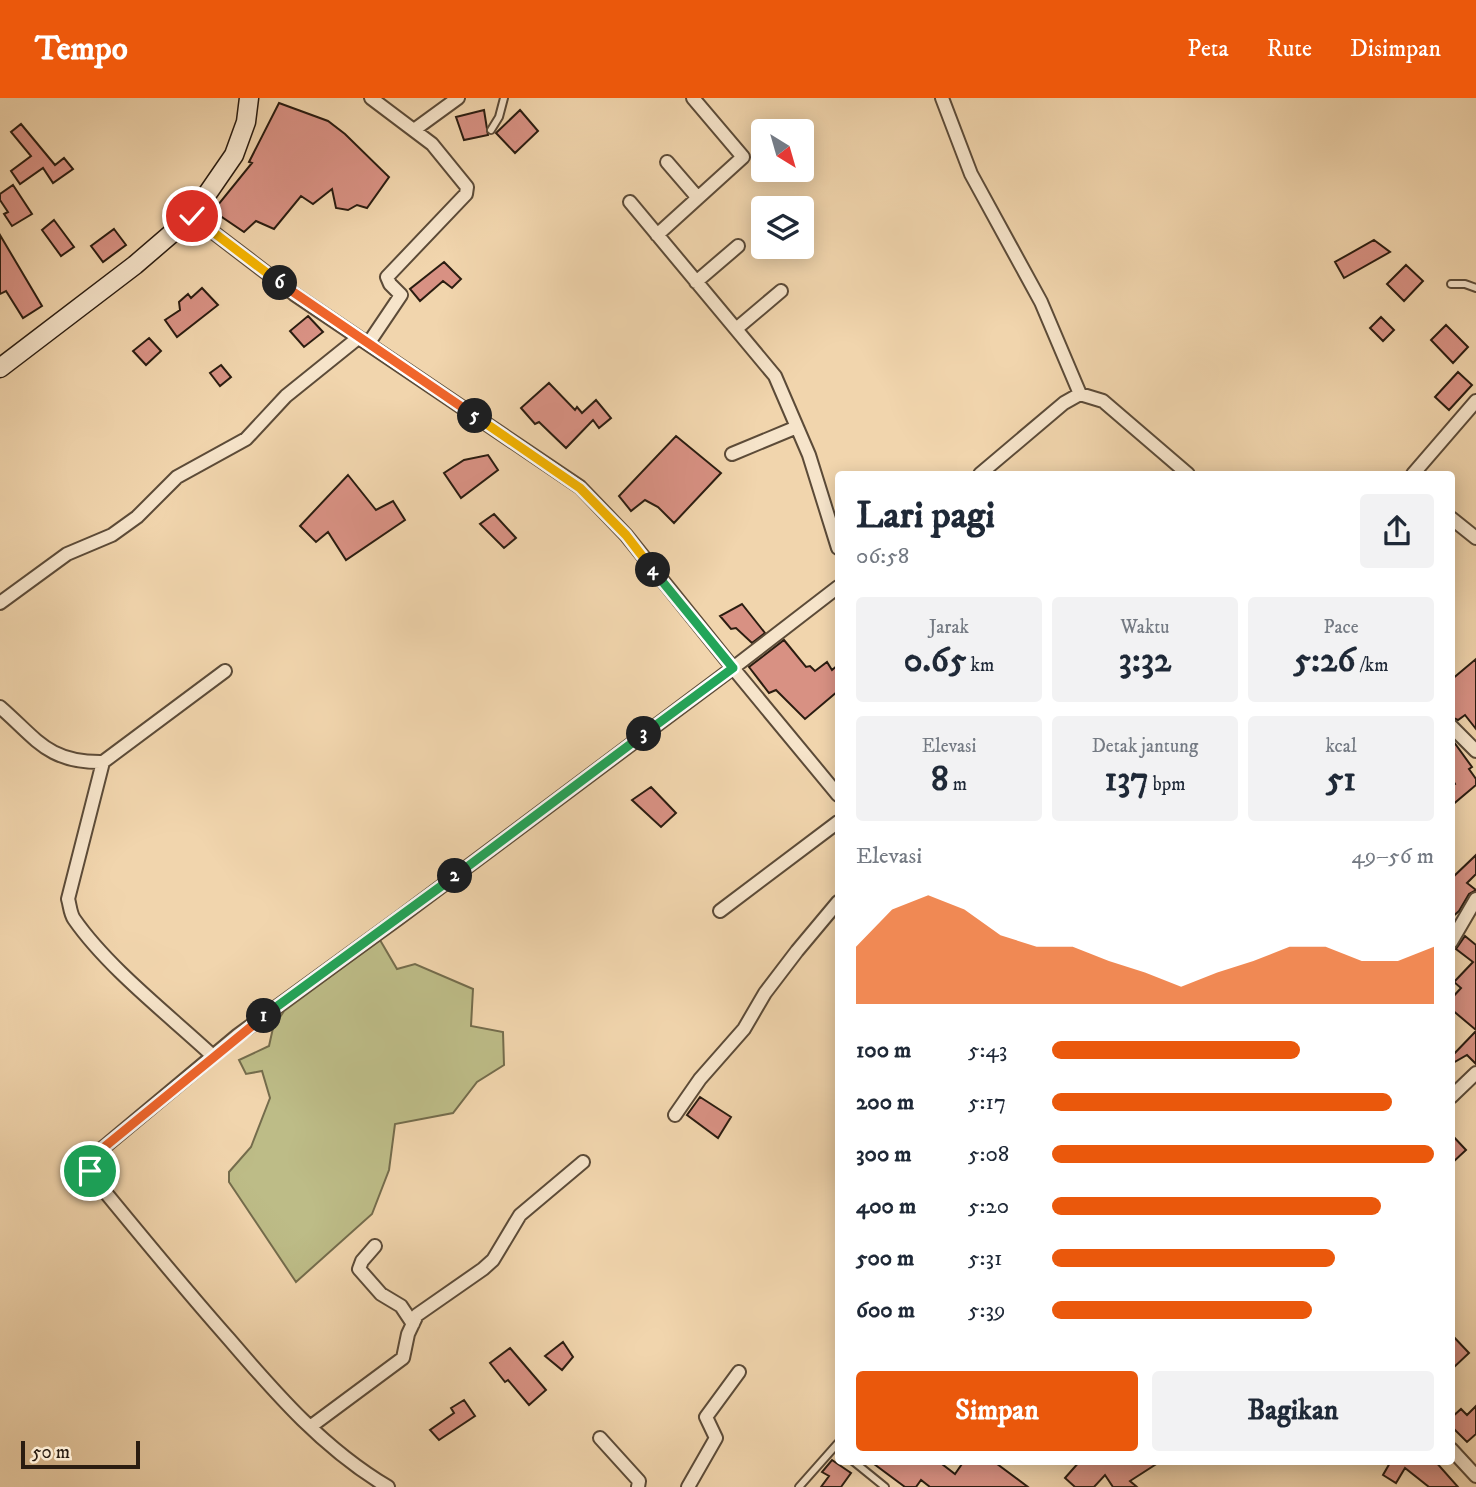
<!DOCTYPE html>
<html lang="id">
<head>
<meta charset="utf-8">
<style>
  :root { --surface:#fff; --page:#f2f2f3; --text:#1f2937; --muted:#747a83; --accent:#ea580c }
  body { margin:0; font-family:"IM FELL DW Pica",serif; background:var(--page); color:var(--text); height:100vh; display:flex; flex-direction:column; font-size:26px; white-space:nowrap }
  * { box-sizing:border-box; margin:0 }
  p { font-size:23px; color:var(--muted) }
  .icon { flex:none; width:38px; height:38px; fill:none; stroke:currentColor; stroke-width:2; stroke-linecap:round; stroke-linejoin:round }
  .map { position:relative; flex:1; overflow:hidden }
  .panel { position:absolute; left:835px; top:373px; width:620px; height:994px; display:flex; flex-direction:column; background:var(--surface); border-radius:7px; box-shadow:0 4px 18px #0003 }
  .panel>* { flex:none }
  .needle { width:46px; rotate:143deg }
  .controls { position:absolute; left:751px; top:21px; display:grid; gap:14px }
  .controls a { display:grid; place-items:center; width:63px; height:63px; border-radius:7px; background:var(--surface); box-shadow:0 4px 18px #0003; font-size:35px }
  .scale { position:absolute; left:21px; bottom:18px; width:119px; box-sizing:border-box; padding-left:7px; border:4px solid #2b1d11; border-top:0; font-size:19px; line-height:24px; white-space:nowrap; color:#2b1d11; -webkit-text-stroke:5px #f6e4ca; paint-order:stroke }
  .pin { position:absolute; display:grid; place-items:center; width:60px; height:60px; color:#fff; margin:-30px; border:4px solid #fff; border-radius:50%; box-shadow:0 2px 7px #0007 }
  .km { position:absolute; width:35px; height:35px; margin:-18px; border-radius:50%; background:#222; color:#fff; font-size:19px; line-height:35px; text-align:center }
  .round { display:grid; place-items:center; flex:none; width:74px; height:74px; border-radius:7px; background:var(--page) }
  .headline { display:flex; align-items:center; justify-content:space-between; height:119px; padding:0 21px }
  h1 { font-size:38px; font-weight:800; line-height:52px }
  .metrics { display:grid; grid-template-columns:repeat(3,1fr); gap:10px; height:119px; padding:7px 21px }
  .metrics div { display:grid; align-content:center; border-radius:7px; background:var(--page); text-align:center }
  .metrics b { font-size:35px; font-weight:800 }
  .metrics small { font-size:19px; font-weight:400 }
  .metrics p { font-size:19px }
  .chart { height:196px; padding:14px 21px }
  .chart p { display:flex; justify-content:space-between }
  .chart svg { width:100%; height:126px; margin-top:7px; fill:var(--accent); opacity:.7 }
  .action { display:flex; gap:14px; margin-top:auto; padding:14px 21px }
  .action a { flex:1; height:80px; border-radius:7px; background:var(--accent); color:#fff; font-size:28px; font-weight:800; line-height:80px; text-align:center }
  .action a+a { background:var(--page); color:var(--text) }
  ul { padding:0 21px; list-style:none; font-size:23px }
  li { display:grid; grid-template-columns:112px 84px 1fr; align-items:center; height:52px }
  li i { height:18px; border-radius:9px; background:var(--accent) }
  header { display:flex; align-items:center; gap:42px; box-sizing:border-box; height:98px; padding:0 35px; background:var(--accent); color:#fff }
  header strong { font-size:33px }
  nav { display:flex; gap:38px; margin-inline-start:auto; font-size:24px }
  .map>svg:first-child { display:block }
</style>
</head>
<body>
<header>
<strong>Tempo</strong>
<nav><a>Peta</a><a>Rute</a><a>Disimpan</a></nav>
</header>
<div class="map">
<svg width="1476" height="1389" viewBox="0 0 1476 1389">
  <rect width="100%" height="100%" fill="#f1d5ad"/>
  <filter id="stains"><feTurbulence type="fractalNoise" baseFrequency=".00286" numOctaves="4"/><feColorMatrix values="0 0 0 0 .2 0 0 0 0 .09 0 0 0 0 .02 0 0 0 .5 -.17"/></filter>
  <radialGradient id="worn" r=".72"><stop offset=".6" stop-color="#630" stop-opacity="0"/><stop offset="1" stop-color="#630" stop-opacity=".3"/></radialGradient>
  <path fill="#bdbc87" stroke="#746c4c" stroke-width="2" d="M380 842 397 871 415 866 473 891 471 928 503 934 504 967 477 984 453 1015 395 1026 389 1072 372 1116 296 1184 229 1084V1074L251 1049 270 1000 262 973 246 976 239 962 269 948 273 930 284 913Z"/>
  <path fill="#d89183" stroke="#2b1d11" stroke-width="2" d="M279 5 328 23 345 36 389 79 367 110 357 107 348 112 336 110 332 91 313 106 301 98 274 131 256 123 244 134 213 113 252 65 249 64Z
    M484 12 488 37 464 42 456 19Z
    M520 12 538 33 515 55 496 35Z
    M21 26 55 67 64 60 73 71 53 85 43 70 20 86 11 73 31 58 11 34Z
    M13 87 32 116 12 128 4 116 8 114 0 102V96Z
    M54 122 74 149 61 158 42 132Z
    M114 131 126 147 103 164 91 148Z
    M0 137 42 208 23 220 6 193 0 196Z
    M1374 142 1390 154 1344 180 1335 164Z
    M444 164 461 181 452 190 443 183 420 203 410 191Z
    M1406 167 1423 183 1404 203 1387 186Z
    M202 190 218 207 177 239 165 222 180 212 179 204 188 196 191 200Z
    M308 218 323 234 304 249 290 233Z
    M1381 219 1394 232 1383 243 1370 230Z
    M1446 227 1468 249 1453 265 1431 242Z
    M149 240 161 253 146 267 133 253Z
    M221 267 231 279 220 288 210 275Z
    M1458 274 1472 287 1449 312 1435 299Z
    M549 285 575 312 577 309 582 315 596 302 611 320 599 330 593 322 566 350 539 324 535 326 521 310Z
    M676 338 721 375 674 425 658 409 645 402 631 413 619 398Z
    M488 357 498 372 461 400 444 375 464 362Z
    M348 377 376 412 393 403 405 422 346 462 328 434 316 444 300 428Z
    M494 416 516 440 504 450 480 426Z
    M742 506 765 535 752 545 736 530 731 531 720 518Z
    M784 542 806 569 810 568 815 573 827 564 832 572 838 567V593L805 621 776 592 769 595 749 569Z
    M1476 561V631L1465 617 1458 622 1451 619V582Z
    M1451 640 1472 669 1469 671 1476 681V687L1451 708V689L1455 686 1451 679Z
    M651 689 676 715 661 729 632 702Z
    M1476 757V776L1467 785 1476 792 1469 796 1459 813 1451 820V781Z
    M1465 838 1476 847V932L1451 911V901L1461 890 1454 884 1473 864 1456 851Z
    M1476 933V966L1467 957 1451 966V959Z
    M700 999 731 1019 718 1040 687 1017Z
    M1451 1036 1466 1052 1451 1066Z
    M1451 1236 1469 1255 1451 1272Z
    M563 1244 573 1259 562 1272 545 1258Z
    M510 1250 546 1292 529 1307 508 1282 505 1284 490 1265Z
    M464 1302 475 1318 439 1342 430 1332 454 1315 451 1310Z
    M1476 1308V1336L1467 1344 1451 1328V1320L1461 1311 1467 1317Z
    M832 1362 851 1375 841 1389H821L829 1378 822 1374Z
    M870 1363H938L955 1376 964 1363H993L1028 1389H930L921 1382 916 1389H905Z
    M1080 1363H1161L1130 1383 1137 1389H1113L1105 1377 1094 1389H1075L1065 1380Z
    M1391 1363H1435L1458 1389H1429L1405 1370 1396 1385 1383 1377Z"/>
  <g fill="none" stroke-linecap="round" stroke-linejoin="round">
    <defs>
      <path id="lane" d="M491 32 499 19 504 0
        M1451 186H1465L1476 190
        M853 1363 885 1389
        M799 1389 838 1345"/>
      <path id="street" d="M942 0 971 76 1041 204 1080 296
        M414 32 458 0
        M667 64 698 100
        M630 104 775 278 809 357 838 450
        M192 118 294 196 580 389 626 437 733 570 838 489
        M657 137 743 59 693 0
        M696 184 738 148
        M736 231 781 193
        M368 246 401 197 390 186 387 179 466 96 467 89 432 46 371 0
        M732 356 797 329
        M980 376 1064 305 1080 296 1103 303 1188 376
        M1413 376 1476 303
        M1451 420 1476 440
        M0 505 67 456 112 437 137 419 177 379 246 341 286 298 358 240
        M0 609C37 641 48 665 103 664
        M1451 628 1476 653
        M720 813 838 724
        M1451 844 1476 801
        M213 958C169 917 108 870 74 821 70 815 70 807 68 801L103 664 225 573
        M1451 999 1476 975
        M675 1017 700 981 744 931 765 895 797 853 838 804
        M375 1148 362 1163 359 1171 381 1196 401 1208 413 1226
        M310 1329 403 1260 408 1236 417 1217 483 1171 493 1162 520 1117 583 1064
        M600 1340 639 1383 638 1389
        M1451 1351 1476 1378
        M388 1389C324 1351 277 1297 229 1241 182 1188 137 1133 92 1078L89 1067 97 1055 238 937 399 820 733 570 838 697
        M688 1389 716 1340 706 1319 739 1274"/>
      <path id="secondary" d="M0 270 135 167 192 118 234 57 246 24 249 0"/>
    </defs>
    <use href="#lane" stroke="#5c4b38" stroke-width="10"/>
    <use href="#street" stroke="#5c4b38" stroke-width="16"/>
    <use href="#secondary" stroke="#2b1d11" stroke-width="21"/>
    <use href="#lane" stroke="#f6e4ca" stroke-width="6"/>
    <use href="#street" stroke="#f6e4ca" stroke-width="12"/>
    <use href="#secondary" stroke="#f6e4ca" stroke-width="18"/>
  </g>
  <g fill="none" stroke-linecap="round" stroke-linejoin="round">
    <defs>
      <path id="split-1" d="M90 1073 89 1067 97 1055 264 918"/>
      <path id="split-2" d="M264 918 455 778"/>
      <path id="split-3" d="M455 778 644 636"/>
      <path id="split-4" d="M644 636 733 570 653 472"/>
      <path id="split-5" d="M475 318 580 390 626 437 653 472"/>
      <path id="split-6" d="M280 185 475 318"/>
      <path id="split-7" d="M192 118 280 185"/>
    </defs>
    <use href="#split-1" stroke="#fff" stroke-width="14"/>
    <use href="#split-2" stroke="#fff" stroke-width="14"/>
    <use href="#split-3" stroke="#fff" stroke-width="14"/>
    <use href="#split-4" stroke="#fff" stroke-width="14"/>
    <use href="#split-5" stroke="#fff" stroke-width="14"/>
    <use href="#split-6" stroke="#fff" stroke-width="14"/>
    <use href="#split-7" stroke="#fff" stroke-width="14"/>
    <use href="#split-1" stroke="#f0652b" stroke-width="9"/>
    <use href="#split-2" stroke="#22a559" stroke-width="9"/>
    <use href="#split-3" stroke="#22a559" stroke-width="9"/>
    <use href="#split-4" stroke="#22a559" stroke-width="9"/>
    <use href="#split-5" stroke="#f5b400" stroke-width="9"/>
    <use href="#split-6" stroke="#f0652b" stroke-width="9"/>
    <use href="#split-7" stroke="#f5b400" stroke-width="9"/>
  </g>
  <rect width="100%" height="100%" filter="url(#stains)"/>
  <rect width="100%" height="100%" fill="url(#worn)"/>
</svg>
<div class="controls">
<a><svg class="needle" viewBox="-14 -14 28 28"><path d="M0-13l5 13h-10z" fill="#e53935"/><path d="M0 13l5-13h-10z" fill="#747a83"/></svg></a>
<a><svg class="icon" aria-label="layers" viewBox="0 0 24 24"><path d="M12 4l9 5-9 5-9-5zM3 14l9 5 9-5"/></svg></a>
</div>
<div class="scale">50 m</div>
<div class="pin" style="left:90px;top:1073px;background:#1e9e55"><svg class="icon" aria-label="arrive" viewBox="0 0 24 24"><path d="M6 21V4h12l-3 4 3 4H6"/></svg></div>
<div class="pin" style="left:192px;top:118px;background:#d93025"><svg class="icon" aria-label="check" viewBox="0 0 24 24"><path d="M5 12l5 5 9-10"/></svg></div>
<b class="km" style="left:264px;top:918px">1</b>
<b class="km" style="left:455px;top:778px">2</b>
<b class="km" style="left:644px;top:636px">3</b>
<b class="km" style="left:653px;top:472px">4</b>
<b class="km" style="left:475px;top:318px">5</b>
<b class="km" style="left:280px;top:185px">6</b>
<section class="panel">
<div class="headline"><div><h1>Lari pagi</h1><p>06:58</p></div><a class="round"><svg class="icon" aria-label="share" viewBox="0 0 24 24"><path d="M12 15V3M7 8l5-5 5 5M5 13v7h14v-7"/></svg></a></div>
<div class="metrics">
<div><p>Jarak</p><b>0.65<small> km</small></b></div>
<div><p>Waktu</p><b>3:32</b></div>
<div><p>Pace</p><b>5:26<small> /km</small></b></div>
</div>
<div class="metrics">
<div><p>Elevasi</p><b>8<small> m</small></b></div>
<div><p>Detak jantung</p><b>137<small> bpm</small></b></div>
<div><p>kcal</p><b>51</b></div>
</div>
<div class="chart"><p><span>Elevasi</span>49–56 m</p>
<svg viewBox="0 0 160 44" preserveAspectRatio="none"><path d="M0 44V24L10 11L20 6L30 11L40 20L50 24L60 24L70 29L80 33L90 38L100 33L110 29L120 24L130 24L140 29L150 29L160 24V44z"/></svg>
</div>
<ul>
<li><b>100 m</b>5:43<i style="width:65%"></i></li>
<li><b>200 m</b>5:17<i style="width:89%"></i></li>
<li><b>300 m</b>5:08<i style="width:100%"></i></li>
<li><b>400 m</b>5:20<i style="width:86%"></i></li>
<li><b>500 m</b>5:31<i style="width:74%"></i></li>
<li><b>600 m</b>5:39<i style="width:68%"></i></li>
</ul>
<div class="action"><a>Simpan</a><a>Bagikan</a></div>
</section>
</div>
</body>
</html>
